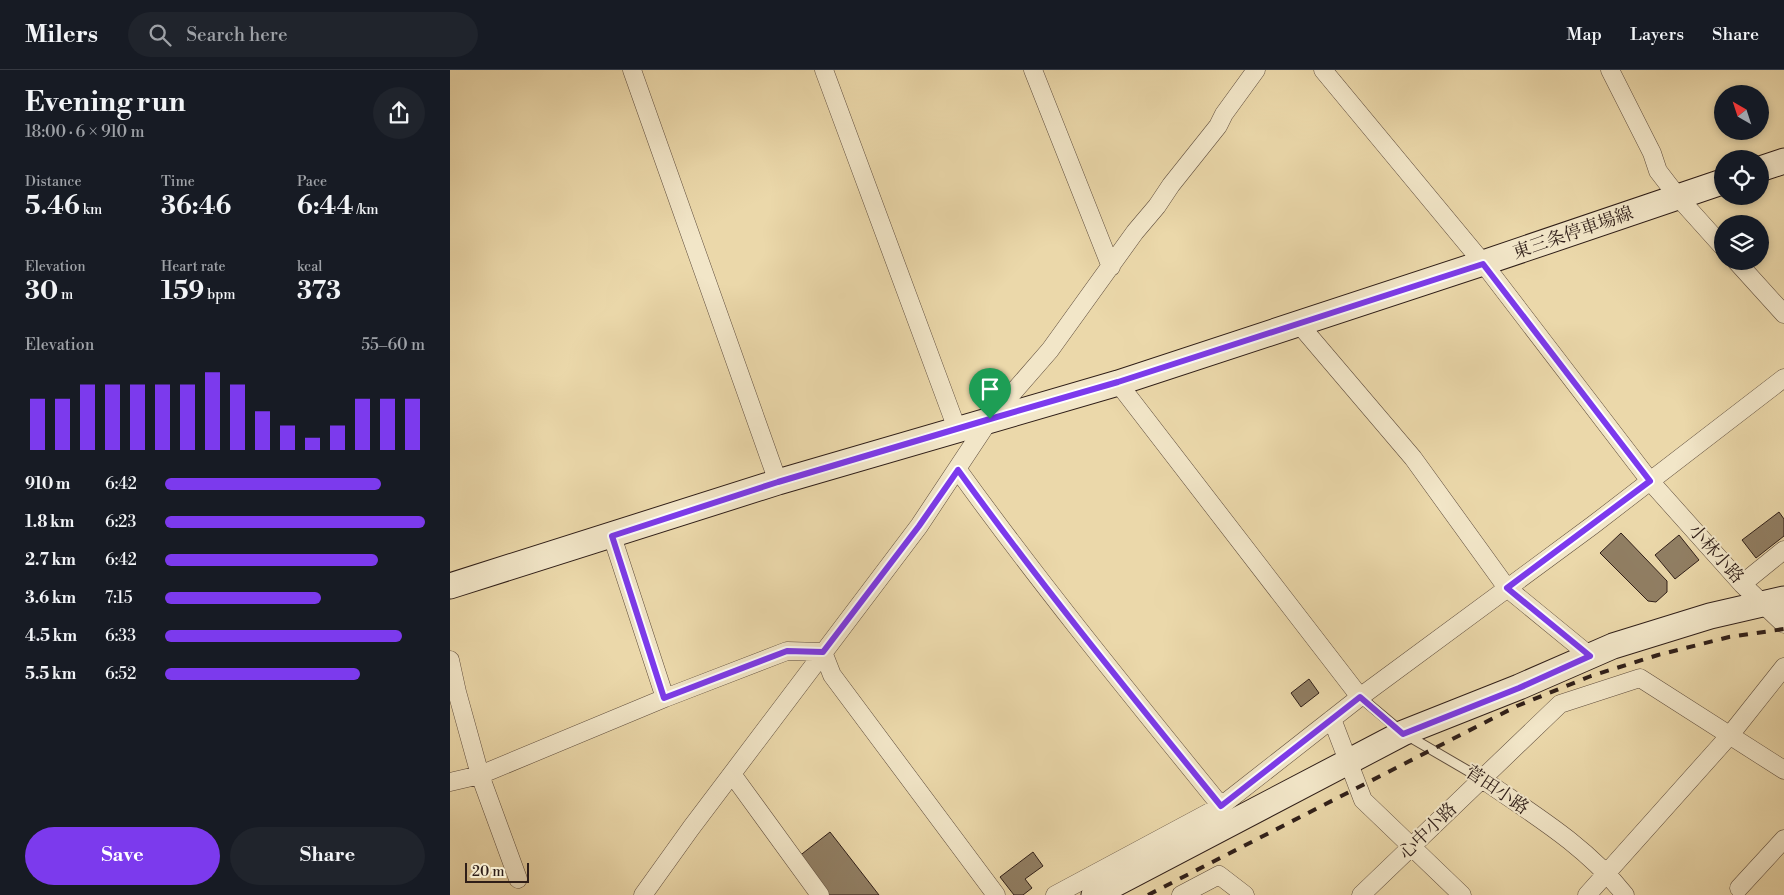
<!DOCTYPE html>
<html lang="en">
<head>
<meta charset="utf-8">
<style>
  :root { --surface:#171b24; --page:#20242c; --text:#f1f3f6; --muted:#9ea1a6; --line:#363941; --accent:#7c3aed }
  body { margin:0; font-family:"Libre Bodoni","Noto Serif JP",serif; background:var(--page); color:var(--text); height:100vh; display:flex; flex-direction:column; font-size:19px; white-space:nowrap }
  * { box-sizing:border-box; margin:0 }
  p { font-size:16px; color:var(--muted) }
  .icon { flex:none; width:28px; height:28px; fill:none; stroke:currentColor; stroke-width:2; stroke-linecap:round; stroke-linejoin:round }
  .map { position:relative; flex:1; overflow:hidden }
  .panel { display:flex; flex-direction:column; background:var(--surface); width:450px }
  .panel>* { flex:none }
  .needle { width:32px; rotate:321deg }
  .tools { position:absolute; left:1264px; top:15px; display:grid; gap:10px }
  .tools a { display:grid; place-items:center; width:55px; height:55px; border-radius:50%; background:var(--surface); box-shadow:0 2px 8px #0003; font-size:25px }
  .scale { position:absolute; left:15px; bottom:12px; width:64px; box-sizing:border-box; padding-left:5px; border:2px solid #2f1e18; border-top:0; font-size:14px; line-height:18px; white-space:nowrap; color:#2f1e18; -webkit-text-stroke:4px #f2e6c8; paint-order:stroke }
  .pin { position:absolute; display:grid; place-items:center; width:42px; height:42px; color:#fff; margin:-51px -21px; border-radius:50% 50% 50% 0; rotate:-45deg; box-shadow:0 0 5px #0007 }
  .pin .icon { rotate:45deg }
  .round { display:grid; place-items:center; flex:none; width:52px; height:52px; border-radius:26px; background:var(--page) }
  .overview { display:flex; align-items:center; justify-content:space-between; height:85px; padding:0 25px }
  h1 { font-size:28px; font-weight:700; line-height:38px }
  .metrics { display:grid; grid-template-columns:repeat(3,1fr); gap:8px; height:85px; padding:5px 25px }
  .metrics div { display:grid; align-content:center }
  .metrics b { font-size:25px; font-weight:700 }
  .metrics small { font-size:14px; font-weight:400 }
  .metrics p { font-size:14px }
  .chart { height:140px; padding:10px 25px }
  .chart p { display:flex; justify-content:space-between }
  .chart svg { width:100%; height:90px; margin-top:5px; stroke:var(--accent); stroke-width:6 }
  .action { display:flex; gap:10px; margin-top:auto; padding:10px 25px }
  .action a { flex:1; height:58px; border-radius:30px; background:var(--accent); color:#fff; font-size:20px; font-weight:700; line-height:58px; text-align:center }
  .action a+a { background:var(--page); color:var(--text) }
  ul { padding:0 25px; list-style:none; font-size:16px }
  li { display:grid; grid-template-columns:80px 60px 1fr; align-items:center; height:38px }
  li i { height:12px; border-radius:6px; background:var(--accent) }
  header { display:flex; align-items:center; gap:30px; box-sizing:border-box; height:70px; padding:0 25px; background:var(--surface); border-bottom:1px solid var(--line) }
  header strong { font-size:24px }
  nav { display:flex; gap:28px; margin-inline-start:auto; font-size:18px }
  .search { width:350px; height:45px; background:var(--page); display:flex; align-items:center; gap:12px; box-sizing:border-box; padding:0 18px; border-radius:28px; color:var(--muted); font-size:19px }
  main { display:flex; flex:1; min-height:0 }
  .map>svg:first-child { display:block }
</style>
</head>
<body>
<header>
<strong>Milers</strong>
<div class="search"><svg class="icon" aria-label="search" viewBox="0 0 24 24"><circle cx="10" cy="10" r="6"/><path d="M15 15l6 6"/></svg>Search here</div>
<nav><a>Map</a><a>Layers</a><a>Share</a></nav>
</header>
<main>
<section class="panel">
<div class="overview"><div><h1>Evening run</h1><p>18:00 · 6 × 910 m</p></div><a class="round"><svg class="icon" aria-label="share" viewBox="0 0 24 24"><path d="M12 15V3M7 8l5-5 5 5M5 13v7h14v-7"/></svg></a></div>
<div class="metrics">
<div><p>Distance</p><b>5.46<small> km</small></b></div>
<div><p>Time</p><b>36:46</b></div>
<div><p>Pace</p><b>6:44<small> /km</small></b></div>
</div>
<div class="metrics">
<div><p>Elevation</p><b>30<small> m</small></b></div>
<div><p>Heart rate</p><b>159<small> bpm</small></b></div>
<div><p>kcal</p><b>373</b></div>
</div>
<div class="chart"><p><span>Elevation</span>55–60 m</p>
<svg viewBox="0 0 160 44" preserveAspectRatio="none"><path d="M5 44V19M15 44V19M25 44V12M35 44V12M45 44V12M55 44V12M65 44V12M75 44V6M85 44V12M95 44V25M105 44V32M115 44V38M125 44V32M135 44V19M145 44V19M155 44V19"/></svg>
</div>
<ul>
<li><b>910 m</b>6:42<i style="width:83%"></i></li>
<li><b>1.8 km</b>6:23<i style="width:100%"></i></li>
<li><b>2.7 km</b>6:42<i style="width:82%"></i></li>
<li><b>3.6 km</b>7:15<i style="width:60%"></i></li>
<li><b>4.5 km</b>6:33<i style="width:91%"></i></li>
<li><b>5.5 km</b>6:52<i style="width:75%"></i></li>
</ul>
<div class="action"><a>Save</a><a>Share</a></div>
</section>
<div class="map">
<svg width="1334" height="825" viewBox="0 0 1334 825">
  <rect width="100%" height="100%" fill="#ebd8aa"/>
  <filter id="stains"><feTurbulence type="fractalNoise" baseFrequency=".004" numOctaves="4"/><feColorMatrix values="0 0 0 0 .2 0 0 0 0 .09 0 0 0 0 .02 0 0 0 .5 -.17"/></filter>
  <radialGradient id="worn" r=".72"><stop offset=".6" stop-color="#630" stop-opacity="0"/><stop offset="1" stop-color="#630" stop-opacity=".3"/></radialGradient>
  <path fill="#917f64" stroke="#2f1e18" d="M1329 442 1334 449V466L1306 488 1292 470Z
    M1171 463 1217 511V522L1206 532 1198 531 1150 483Z
    M1229 465 1249 490 1225 509 1205 485Z
    M859 609 869 623 851 637 841 623Z
    M380 762 429 825H378L348 787Z
    M583 782 593 796 575 809 582 818 573 825H564L550 807Z"/>
  <g fill="none" stroke-linecap="round" stroke-linejoin="round">
    <defs>
      <path id="lane" d="M910 627 953 663 1032 709"/>
      <path id="street" d="M182 0 328 412
        M374 0 507 359
        M583 0 661 197
        M873 0 1033 193 1200 411 1292 514 1334 554
        M1160 0 1202 83 1208 101 1228 127 1272 176
        M1286 191 1334 244
        M849 254 963 388 1057 518 1140 586
        M668 313 910 627
        M508 400C591 515 681 625 771 736
        M162 466 215 628
        M1292 514 1334 480
        M373 582 382 605 546 825
        M0 590 7 622 30 705 68 809
        M882 649 913 730 1012 825
        M282 704 370 825
        M1032 709C1084 745 1135 775 1175 825
        M0 712 30 705 215 628 337 581 373 582
        M1289 818 1334 769
        M193 825 241 758 469 456 540 349 600 280 685 162 707 136 721 115 768 56 774 44 806 0
        M605 825 771 736 910 627 1143 455 1334 308
        M731 825 769 805 795 825
        M911 825 1110 634 1190 608 1334 700
        M1137 825 1280 665 1334 597"/>
      <path id="secondary" d="M1310 99 1334 91
        M0 516 328 412 668 313 1033 193 1272 112
        M644 825 953 663 1069 617 1163 576 1260 546 1334 529"/>
    </defs>
    <use href="#lane" stroke="#5e4c3c" stroke-width="11"/>
    <use href="#street" stroke="#5e4c3c" stroke-width="19"/>
    <use href="#secondary" stroke="#2f1e18" stroke-width="27"/>
    <use href="#lane" stroke="#f2e6c8" stroke-width="9"/>
    <use href="#street" stroke="#f2e6c8" stroke-width="18"/>
    <use href="#secondary" stroke="#f2e6c8" stroke-width="25"/>
    <path stroke="#2f1e18" stroke-width="4" stroke-dasharray="9 9" stroke-linecap="butt" d="M698 825 1067 636 1141 606 1208 585 1279 567 1334 559"/>
  </g>
  <g fill="none" stroke-linecap="round" stroke-linejoin="round">
    <defs>
      <path id="route" d="M1033 194 1200 411 1057 518 1140 586 1069 618 953 664 910 627 771 736C681 625 591 515 508 400L469 456 373 582 337 581 214 628 162 466 328 412 540 349 668 312Z"/>
    </defs>
    <use href="#route" stroke="#fff" stroke-width="10"/>
    <use href="#route" stroke="#7c3aed" stroke-width="6"/>
  </g>
  <g text-anchor="middle" dominant-baseline="central" stroke-width="4" stroke-linejoin="round" paint-order="stroke">
    <g font-size="18" fill="#2f1e18" stroke="#f2e6c8">
      <text transform="translate(1123 163) rotate(-19)">東三条停車場線</text>
      <text transform="translate(1266 484) rotate(48)">小林小路</text>
      <text transform="translate(1047 720) rotate(34)">菅田小路</text>
      <text transform="translate(978 761) rotate(-44)">心中小路</text>
    </g>
  </g>
  <rect width="100%" height="100%" filter="url(#stains)"/>
  <rect width="100%" height="100%" fill="url(#worn)"/>
</svg>
<div class="tools">
<a><svg class="needle" viewBox="-14 -14 28 28"><path d="M0-13l5 13h-10z" fill="#e53935"/><path d="M0 13l5-13h-10z" fill="#9ea1a6"/></svg></a>
<a><svg class="icon" aria-label="locate" viewBox="0 0 24 24"><circle cx="12" cy="12" r="6"/><path d="M12 2v4M12 18v4M2 12h4M18 12h4"/></svg></a>
<a><svg class="icon" aria-label="layers" viewBox="0 0 24 24"><path d="M12 4l9 5-9 5-9-5zM3 14l9 5 9-5"/></svg></a>
</div>
<div class="scale">20 m</div>
<div class="pin" style="left:540px;top:349px;background:#1e9e55"><svg class="icon" aria-label="arrive" viewBox="0 0 24 24"><path d="M6 21V4h12l-3 4 3 4H6"/></svg></div>
</div>
</main>
</body>
</html>
